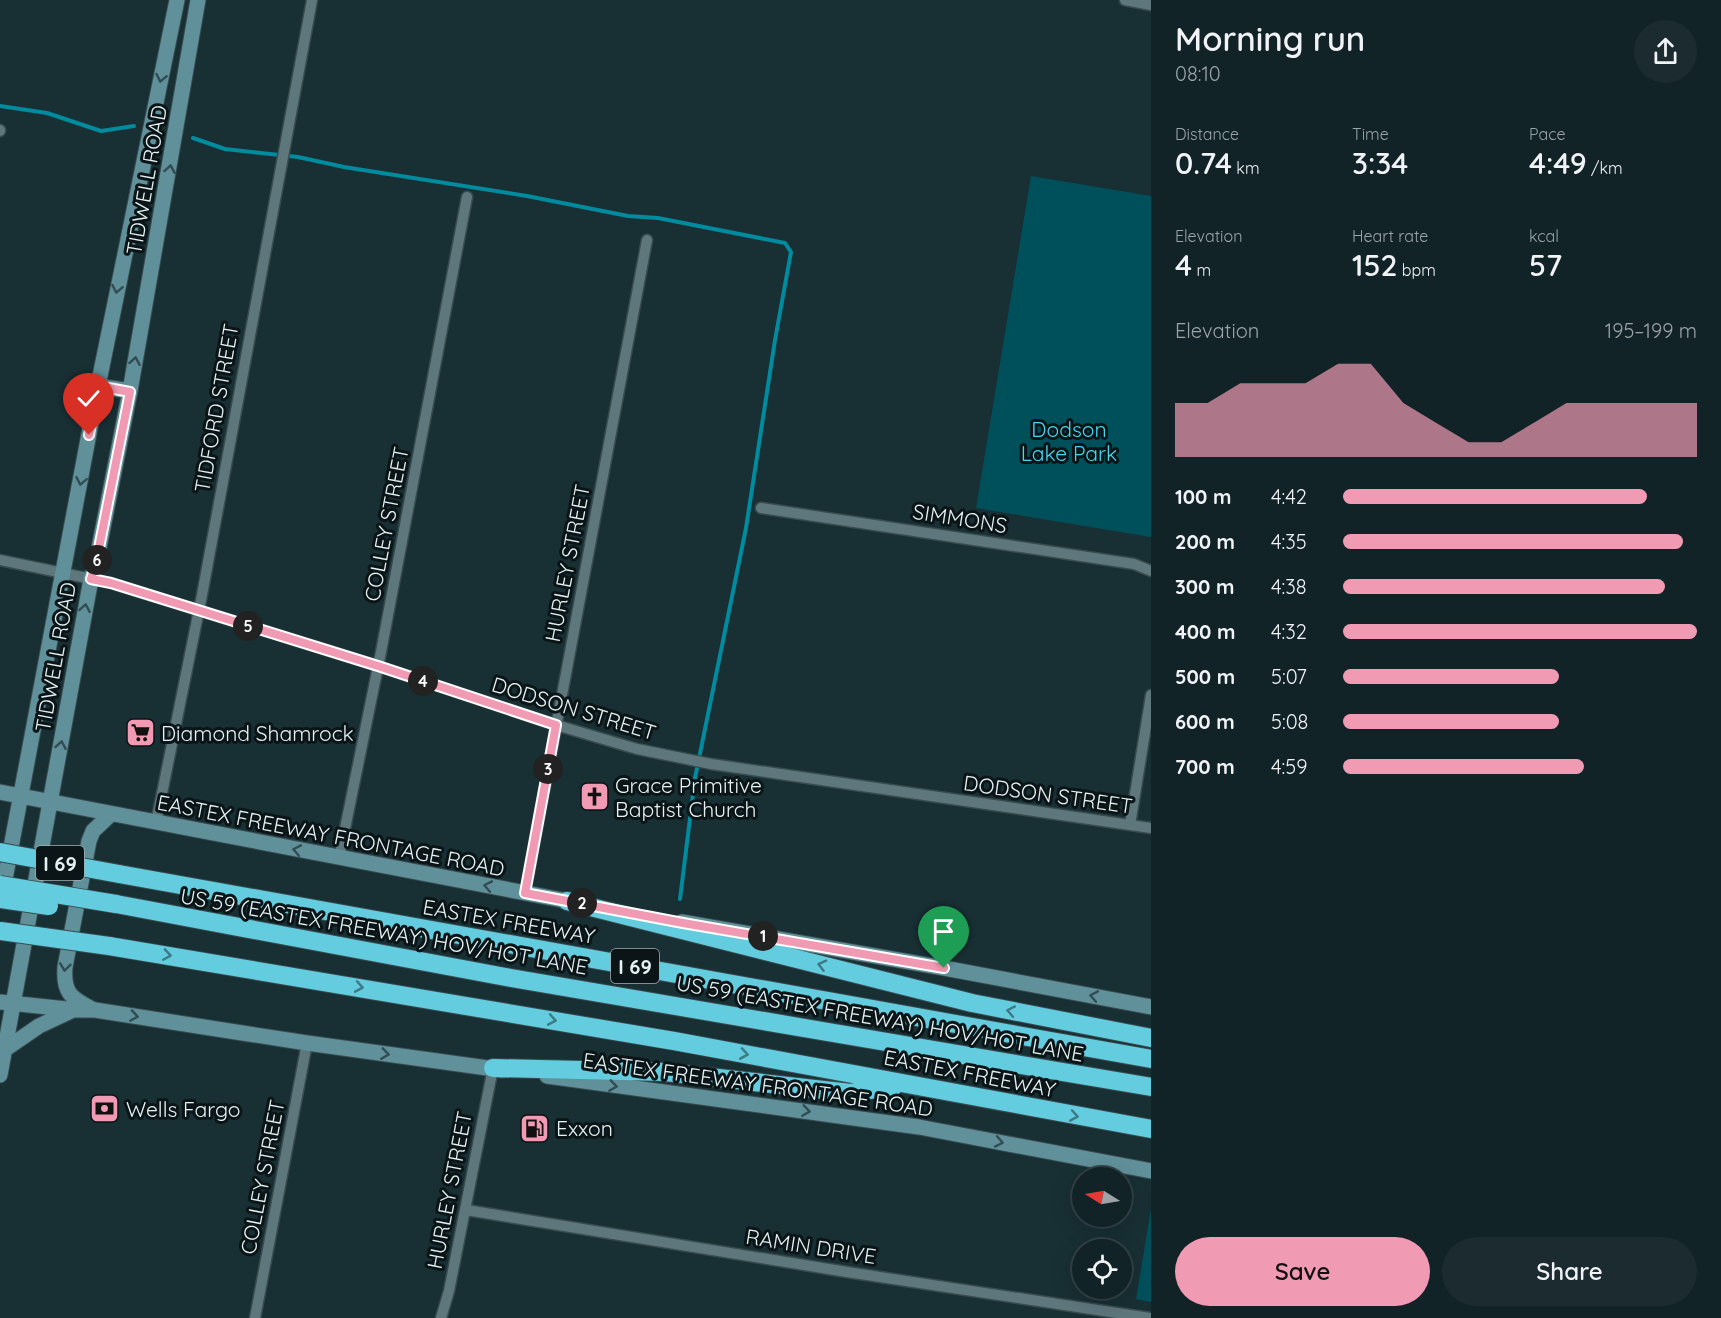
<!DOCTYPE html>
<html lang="en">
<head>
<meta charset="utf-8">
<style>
  :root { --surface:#122327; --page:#1b2b2f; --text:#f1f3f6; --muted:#9ca4a7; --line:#314044; --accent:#f19ab3 }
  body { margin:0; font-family:Quicksand,sans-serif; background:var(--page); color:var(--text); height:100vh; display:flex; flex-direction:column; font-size:22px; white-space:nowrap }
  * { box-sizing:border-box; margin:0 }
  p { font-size:20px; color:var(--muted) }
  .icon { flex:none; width:33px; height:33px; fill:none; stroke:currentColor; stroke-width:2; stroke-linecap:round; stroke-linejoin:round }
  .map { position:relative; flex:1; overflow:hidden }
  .panel { display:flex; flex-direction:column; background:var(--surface); width:570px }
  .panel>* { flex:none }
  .needle { width:39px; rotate:281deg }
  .tools { position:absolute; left:1072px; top:1167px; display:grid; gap:12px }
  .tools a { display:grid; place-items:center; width:60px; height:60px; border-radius:50%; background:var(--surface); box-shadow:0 6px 24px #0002,0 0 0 2px var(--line); font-size:30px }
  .pin { position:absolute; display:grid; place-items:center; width:51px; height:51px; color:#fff; margin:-62px -26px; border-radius:50% 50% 50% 0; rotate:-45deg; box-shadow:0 0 6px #0007 }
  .pin .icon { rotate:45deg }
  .km { position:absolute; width:30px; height:30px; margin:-15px; border-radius:50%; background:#222; color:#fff; font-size:16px; line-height:30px; text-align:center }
  .round { display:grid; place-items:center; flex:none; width:63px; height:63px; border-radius:32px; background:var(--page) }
  .headline { display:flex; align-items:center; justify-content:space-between; height:102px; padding:0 24px }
  h1 { font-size:33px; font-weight:600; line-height:45px }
  .figures { display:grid; grid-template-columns:repeat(3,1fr); gap:9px; height:102px; padding:6px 24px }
  .figures div { display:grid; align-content:center }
  .figures b { font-size:30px; font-weight:600 }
  .figures small { font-size:16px; font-weight:400 }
  .figures p { font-size:16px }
  .chart { height:168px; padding:12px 24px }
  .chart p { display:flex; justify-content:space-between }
  .chart svg { width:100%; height:108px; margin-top:6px; fill:var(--accent); opacity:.7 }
  .cta { display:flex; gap:12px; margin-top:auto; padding:12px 24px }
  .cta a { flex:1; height:69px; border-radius:36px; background:var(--accent); color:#111; font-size:24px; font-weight:600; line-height:69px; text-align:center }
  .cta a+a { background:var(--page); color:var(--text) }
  ul { padding:0 24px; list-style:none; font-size:20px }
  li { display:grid; grid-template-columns:96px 72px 1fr; align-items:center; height:45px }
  li i { height:15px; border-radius:8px; background:var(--accent) }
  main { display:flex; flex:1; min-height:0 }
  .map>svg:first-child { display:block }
</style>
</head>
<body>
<main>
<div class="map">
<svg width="1151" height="1318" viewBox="0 0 1151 1318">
  <rect width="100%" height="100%" fill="#182f34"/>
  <path fill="#00505c" d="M1031 176 1151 196V537L976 508Z
    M1151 1209V1302L1136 1299Z"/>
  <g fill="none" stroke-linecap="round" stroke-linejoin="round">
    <path stroke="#018b9e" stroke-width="4" d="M0 106 47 113 101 131 134 126
      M193 138 225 149 298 157 344 167 527 196 628 216 658 218 785 243 791 252 775 340 746 528 695 778 680 899"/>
    <defs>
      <path id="minor" d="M1125 0 1151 5
        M0 131V130
        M761 508 1134 564 1151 571
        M0 560 111 583 378 666 556 725 637 749 711 764 1151 828
        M156 823 202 595 312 0
        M1130 825 1151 695
        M339 858 381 652 467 197
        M525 893 647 240
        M466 1210 847 1272 1150 1318
        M255 1318 307 1043
        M441 1318 449 1291 493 1068"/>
      <path id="secondary" d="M98 386 130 391
        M0 792 578 903
        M2 895 98 386 177 0
        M682 922 944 968 1151 1007
        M0 1002 76 1010H95L307 1043 502 1070
        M92 1009C71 998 63 993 65 967L89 841 93 831 111 814
        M4 1050 39 1026 71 1011
        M0 1075 91 579 96 563 130 391 198 0
        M547 1076 919 1127 1151 1171"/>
      <path id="motorway" d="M119 874 1151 1059
        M567 901 972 1003 1151 1038
        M116 904 511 978 1151 1087
        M109 946 674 1041 1151 1129
        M493 1068 665 1072 851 1093 894 1086"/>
    </defs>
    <use href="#minor" stroke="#384b4f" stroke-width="13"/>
    <use href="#secondary" stroke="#384b4f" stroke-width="17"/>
    <use href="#motorway" stroke="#384b4f" stroke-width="20"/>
    <use href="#minor" stroke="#5e777c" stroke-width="10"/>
    <use href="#secondary" stroke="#60909a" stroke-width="15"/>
    <use href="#motorway" stroke="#64ccdf" stroke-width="18"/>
    <defs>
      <path id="motorway-bridge" d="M0 852 119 874
        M0 885 116 904
        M0 899 49 906
        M0 931 109 946"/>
    </defs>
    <use href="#motorway-bridge" stroke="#384b4f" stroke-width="20" stroke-linecap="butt"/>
    <use href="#motorway-bridge" stroke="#64ccdf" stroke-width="18"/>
  </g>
  <defs><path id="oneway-chevron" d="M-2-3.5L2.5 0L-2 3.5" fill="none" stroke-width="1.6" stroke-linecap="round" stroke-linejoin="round" transform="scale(1.5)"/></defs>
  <g stroke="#314c52">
    <use href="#oneway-chevron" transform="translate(161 78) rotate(102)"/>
    <use href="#oneway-chevron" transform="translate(170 169) rotate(-80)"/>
    <use href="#oneway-chevron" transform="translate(117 289) rotate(101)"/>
    <use href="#oneway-chevron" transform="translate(135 361) rotate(-80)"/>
    <use href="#oneway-chevron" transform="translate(81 481) rotate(101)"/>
    <use href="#oneway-chevron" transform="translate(85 608) rotate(-80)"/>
    <use href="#oneway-chevron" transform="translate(61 745) rotate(-80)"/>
    <use href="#oneway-chevron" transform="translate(297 850) rotate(-169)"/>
    <use href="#oneway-chevron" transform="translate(488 886) rotate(-169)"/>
    <use href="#oneway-chevron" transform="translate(65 967) rotate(97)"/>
    <use href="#oneway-chevron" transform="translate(1094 996) rotate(-169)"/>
    <use href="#oneway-chevron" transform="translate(134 1016) rotate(9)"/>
    <use href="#oneway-chevron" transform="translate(385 1054) rotate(8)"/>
    <use href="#oneway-chevron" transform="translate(613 1086) rotate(8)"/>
    <use href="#oneway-chevron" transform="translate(806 1111) rotate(8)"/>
    <use href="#oneway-chevron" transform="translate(999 1142) rotate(11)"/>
  </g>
  <g stroke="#3c7a85">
    <use href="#oneway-chevron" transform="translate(167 955) rotate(9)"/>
    <use href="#oneway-chevron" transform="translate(822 965) rotate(-166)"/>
    <use href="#oneway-chevron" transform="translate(359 987) rotate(10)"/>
    <use href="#oneway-chevron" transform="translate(1011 1011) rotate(-169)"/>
    <use href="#oneway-chevron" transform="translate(552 1020) rotate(10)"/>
    <use href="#oneway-chevron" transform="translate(744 1054) rotate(10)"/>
    <use href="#oneway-chevron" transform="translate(1074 1116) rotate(10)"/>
  </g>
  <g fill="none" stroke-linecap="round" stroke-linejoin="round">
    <defs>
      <path id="route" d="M89 435 98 386 130 392 96 563 91 579 111 583 378 666 556 725 525 893 683 923 944 968"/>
    </defs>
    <use href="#route" stroke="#fff" stroke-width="12"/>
    <use href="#route" stroke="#f19ab3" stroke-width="8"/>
  </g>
  <defs>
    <symbol id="supermarket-square" viewBox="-11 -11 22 22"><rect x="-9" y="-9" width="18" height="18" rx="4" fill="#f19ab3" stroke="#0b1517"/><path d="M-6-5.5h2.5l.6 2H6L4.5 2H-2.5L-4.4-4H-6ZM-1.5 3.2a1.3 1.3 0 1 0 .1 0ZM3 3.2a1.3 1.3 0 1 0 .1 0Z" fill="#111"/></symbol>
    <symbol id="church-square" viewBox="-11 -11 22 22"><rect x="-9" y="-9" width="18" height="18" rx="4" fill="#f19ab3" stroke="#0b1517"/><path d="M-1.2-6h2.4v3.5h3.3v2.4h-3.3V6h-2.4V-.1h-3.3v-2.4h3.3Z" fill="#111"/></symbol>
    <symbol id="bank-square" viewBox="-11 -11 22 22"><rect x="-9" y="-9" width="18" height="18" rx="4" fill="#f19ab3" stroke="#0b1517"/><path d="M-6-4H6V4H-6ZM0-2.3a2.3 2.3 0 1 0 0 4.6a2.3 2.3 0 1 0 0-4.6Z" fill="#111"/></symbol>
    <symbol id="fuel-square" viewBox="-11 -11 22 22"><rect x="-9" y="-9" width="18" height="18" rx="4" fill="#f19ab3" stroke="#0b1517"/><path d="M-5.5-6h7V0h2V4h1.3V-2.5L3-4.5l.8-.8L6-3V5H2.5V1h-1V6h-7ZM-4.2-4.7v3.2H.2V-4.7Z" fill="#111"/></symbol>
  </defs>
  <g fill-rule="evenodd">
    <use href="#supermarket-square" x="124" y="716" width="33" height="33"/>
    <use href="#church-square" x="578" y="780" width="33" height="33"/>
    <use href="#bank-square" x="88" y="1092" width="33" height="33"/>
    <use href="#fuel-square" x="518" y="1112" width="33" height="33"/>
  </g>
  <g text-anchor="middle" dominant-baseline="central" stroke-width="6" stroke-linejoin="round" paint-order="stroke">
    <g fill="#0b1517" stroke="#a2afb1" stroke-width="1.5">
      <rect x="36" y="846" width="48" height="34" rx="4.5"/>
      <rect x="611" y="949" width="48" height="34" rx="4.5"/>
    </g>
    <g font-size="20" font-weight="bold" fill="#e3f1f3">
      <text x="60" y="863">I 69</text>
      <text x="635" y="966">I 69</text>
    </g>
    <g font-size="21" fill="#e3f1f3" stroke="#0b1517">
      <text transform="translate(146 180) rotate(-80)">TIDWELL ROAD</text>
      <text transform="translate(216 408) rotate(-80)">TIDFORD STREET</text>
      <text transform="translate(960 518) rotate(9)">SIMMONS</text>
      <text transform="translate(386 524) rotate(-79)">COLLEY STREET</text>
      <text transform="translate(567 563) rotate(-79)">HURLEY STREET</text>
      <text transform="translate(55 657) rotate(-80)">TIDWELL ROAD</text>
      <text transform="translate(574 708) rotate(17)">DODSON STREET</text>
      <text transform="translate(1048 794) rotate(8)">DODSON STREET</text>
      <text transform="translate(331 835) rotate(11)">EASTEX FREEWAY FRONTAGE ROAD</text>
      <text transform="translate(509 921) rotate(10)">EASTEX FREEWAY</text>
      <text transform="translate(384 931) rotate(10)">US 59 (EASTEX FREEWAY) HOV/HOT LANE</text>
      <text transform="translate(880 1018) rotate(10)">US 59 (EASTEX FREEWAY) HOV/HOT LANE</text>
      <text transform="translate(970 1073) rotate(11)">EASTEX FREEWAY</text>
      <text transform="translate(758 1084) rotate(8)">EASTEX FREEWAY FRONTAGE ROAD</text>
      <text transform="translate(262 1177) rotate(-79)">COLLEY STREET</text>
      <text transform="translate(449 1190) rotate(-79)">HURLEY STREET</text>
      <text transform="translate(811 1246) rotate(9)">RAMIN DRIVE</text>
    </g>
    <g font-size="21" fill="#44d8f0" stroke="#0b1517">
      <text x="1069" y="429">Dodson<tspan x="1069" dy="24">Lake Park</tspan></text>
    </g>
    <g font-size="21" fill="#e3f1f3" stroke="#0b1517" text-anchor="start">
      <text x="161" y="733">Diamond Shamrock</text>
      <text x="615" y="785">Grace Primitive<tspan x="615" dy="24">Baptist Church</tspan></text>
      <text x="126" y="1109">Wells Fargo</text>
      <text x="556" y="1128">Exxon</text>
    </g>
  </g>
</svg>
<div class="tools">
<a><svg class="needle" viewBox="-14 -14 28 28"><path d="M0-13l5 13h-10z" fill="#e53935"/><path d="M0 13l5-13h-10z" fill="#9ca4a7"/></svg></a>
<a><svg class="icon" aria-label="locate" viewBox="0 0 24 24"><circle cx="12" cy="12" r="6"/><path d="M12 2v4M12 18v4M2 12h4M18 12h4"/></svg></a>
</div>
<div class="pin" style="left:944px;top:968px;background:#1e9e55"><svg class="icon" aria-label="arrive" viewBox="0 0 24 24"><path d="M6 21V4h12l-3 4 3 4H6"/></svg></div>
<div class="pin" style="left:89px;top:435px;background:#d93025"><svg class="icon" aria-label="check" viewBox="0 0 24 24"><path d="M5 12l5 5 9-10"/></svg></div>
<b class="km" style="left:763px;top:936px">1</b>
<b class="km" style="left:582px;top:903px">2</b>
<b class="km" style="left:548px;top:769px">3</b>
<b class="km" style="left:423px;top:681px">4</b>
<b class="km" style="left:248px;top:626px">5</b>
<b class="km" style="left:97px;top:560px">6</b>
</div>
<section class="panel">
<div class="headline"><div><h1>Morning run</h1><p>08:10</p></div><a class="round"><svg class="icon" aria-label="share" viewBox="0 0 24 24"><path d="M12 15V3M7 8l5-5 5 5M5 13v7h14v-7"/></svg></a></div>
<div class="figures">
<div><p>Distance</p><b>0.74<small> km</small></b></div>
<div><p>Time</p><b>3:34</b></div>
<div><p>Pace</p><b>4:49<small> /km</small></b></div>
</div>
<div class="figures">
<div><p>Elevation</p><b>4<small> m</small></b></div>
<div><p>Heart rate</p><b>152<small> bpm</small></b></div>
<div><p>kcal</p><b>57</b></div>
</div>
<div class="chart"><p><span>Elevation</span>195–199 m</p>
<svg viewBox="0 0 160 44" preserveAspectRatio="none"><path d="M0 44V22L10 22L20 14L30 14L40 14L50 6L60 6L70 22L80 30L90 38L100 38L110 30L120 22L130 22L140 22L150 22L160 22V44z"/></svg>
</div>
<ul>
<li><b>100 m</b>4:42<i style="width:86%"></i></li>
<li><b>200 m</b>4:35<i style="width:96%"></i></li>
<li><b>300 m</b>4:38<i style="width:91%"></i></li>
<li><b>400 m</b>4:32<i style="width:100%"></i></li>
<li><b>500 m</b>5:07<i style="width:61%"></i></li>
<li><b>600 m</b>5:08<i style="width:61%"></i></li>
<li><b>700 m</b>4:59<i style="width:68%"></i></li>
</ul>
<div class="cta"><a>Save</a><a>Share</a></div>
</section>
</main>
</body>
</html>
